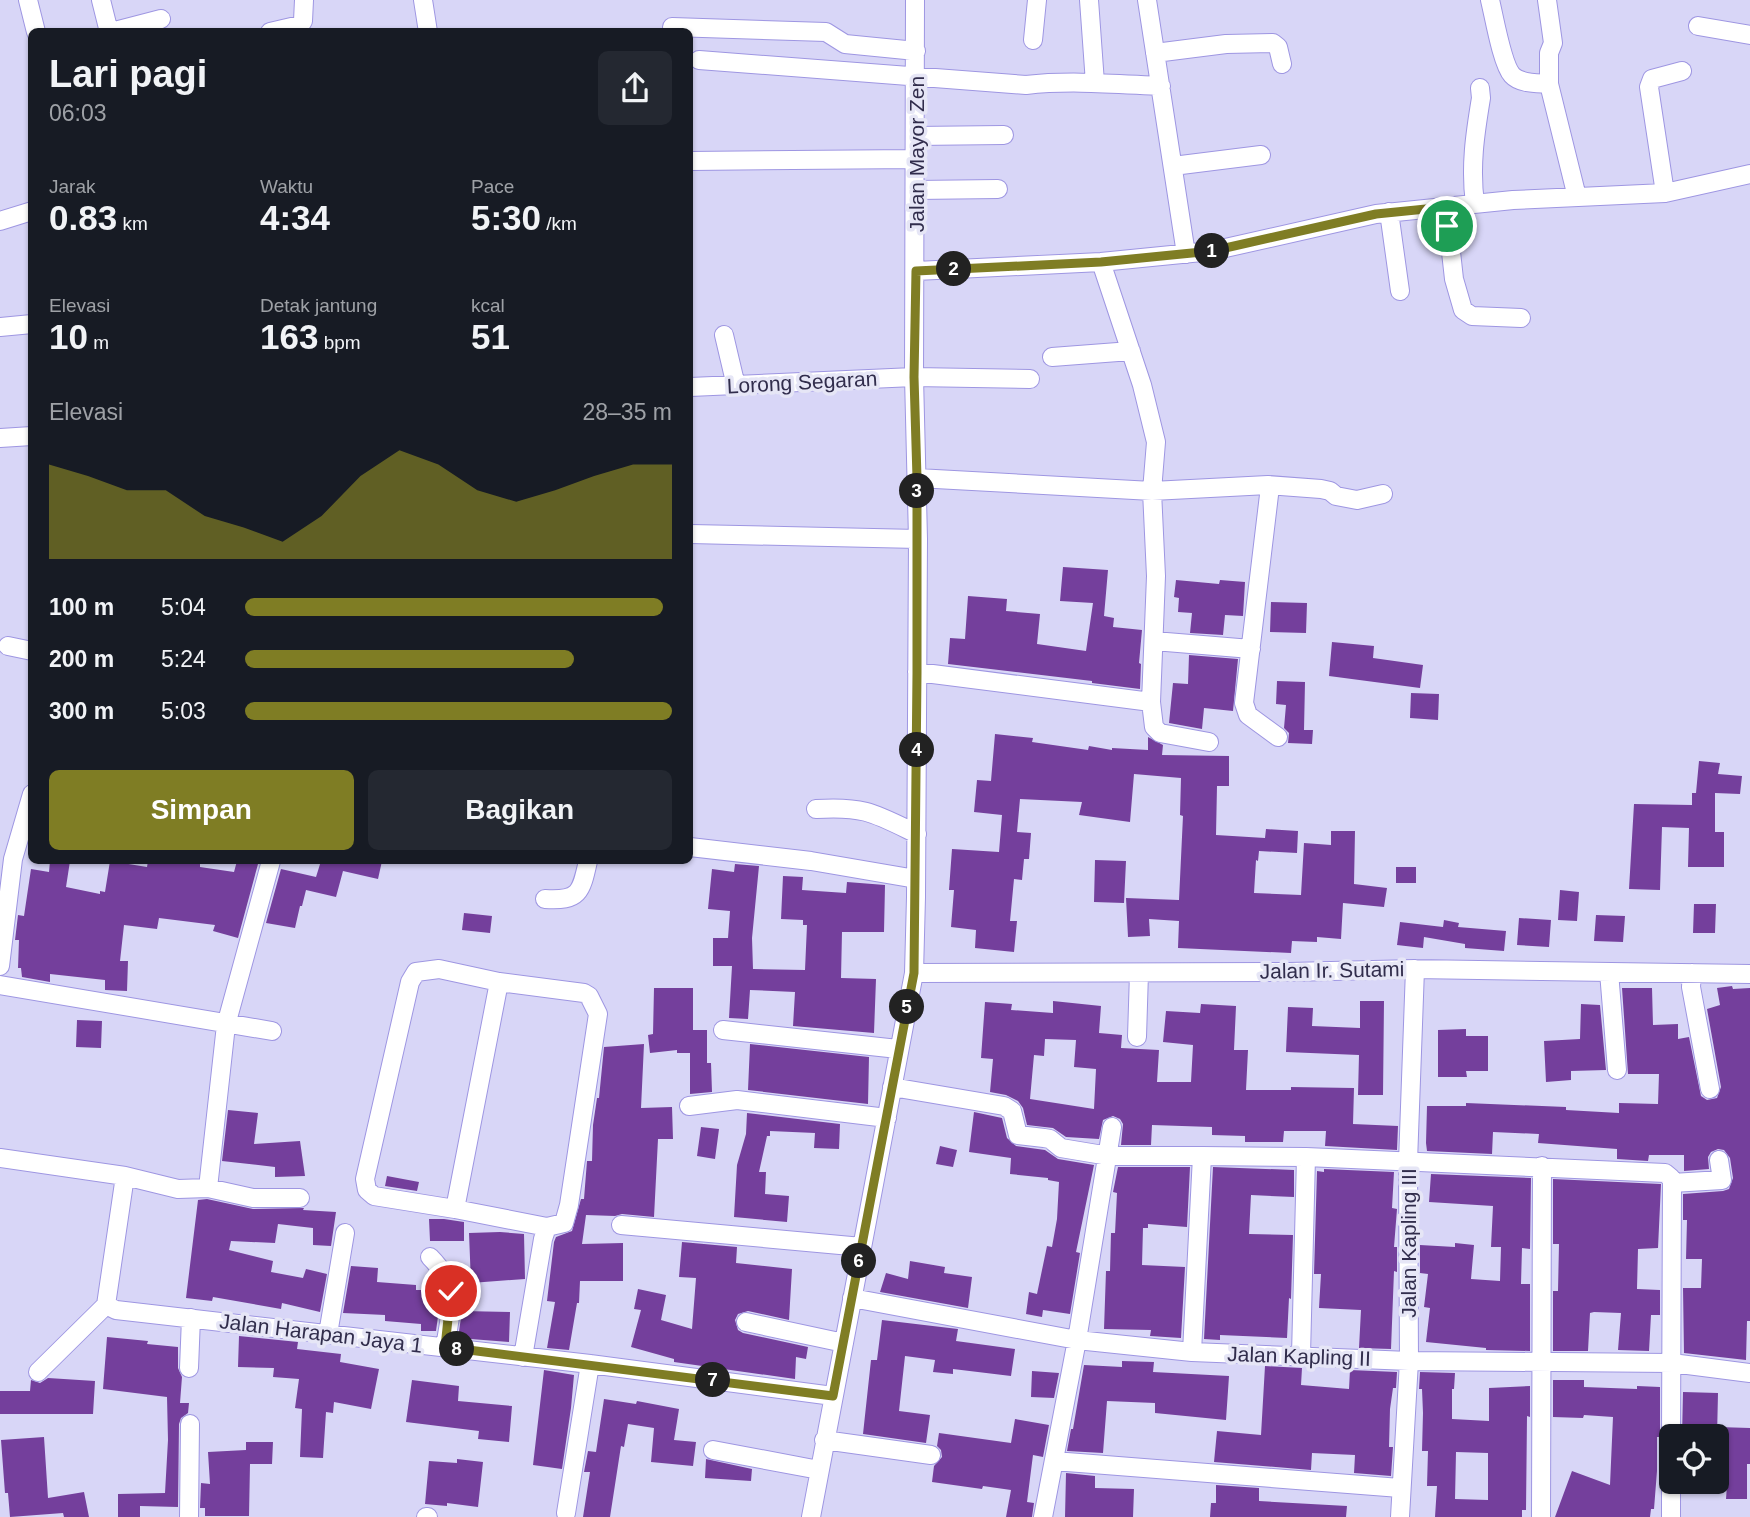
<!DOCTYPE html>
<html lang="id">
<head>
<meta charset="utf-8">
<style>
  :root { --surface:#171b24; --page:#242831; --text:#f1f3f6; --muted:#9ea1a6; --accent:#7f7d24 }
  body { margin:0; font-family:Arial,sans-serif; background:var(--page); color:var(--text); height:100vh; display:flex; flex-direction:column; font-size:26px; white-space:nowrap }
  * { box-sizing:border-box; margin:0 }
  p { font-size:23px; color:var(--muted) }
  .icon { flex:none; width:38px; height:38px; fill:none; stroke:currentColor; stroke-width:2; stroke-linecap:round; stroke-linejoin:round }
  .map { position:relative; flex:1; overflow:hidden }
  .drawer { position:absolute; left:28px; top:28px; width:665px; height:836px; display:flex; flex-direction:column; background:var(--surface); border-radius:10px; box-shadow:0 2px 5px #0004 }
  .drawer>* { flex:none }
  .buttons { position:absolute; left:1659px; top:1424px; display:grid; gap:14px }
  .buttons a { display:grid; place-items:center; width:70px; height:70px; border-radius:10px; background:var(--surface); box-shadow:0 2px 5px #0004; font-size:35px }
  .pin { position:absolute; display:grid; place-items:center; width:60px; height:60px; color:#fff; margin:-30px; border:4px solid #fff; border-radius:50%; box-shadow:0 2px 7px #0007 }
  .km { position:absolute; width:35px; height:35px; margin:-18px; border-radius:50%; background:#222; color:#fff; font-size:19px; line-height:35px; text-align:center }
  .round { display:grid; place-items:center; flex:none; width:74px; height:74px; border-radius:10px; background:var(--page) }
  .overview { display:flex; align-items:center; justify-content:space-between; height:119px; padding:0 21px }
  h1 { font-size:38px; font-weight:600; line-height:52px }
  .metrics { display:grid; grid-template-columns:repeat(3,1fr); gap:10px; height:119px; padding:7px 21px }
  .metrics div { display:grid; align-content:center }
  .metrics b { font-size:35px; font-weight:600 }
  .metrics small { font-size:19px; font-weight:400 }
  .metrics p { font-size:19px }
  .chart { height:196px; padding:14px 21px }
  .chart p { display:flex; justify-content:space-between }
  .chart svg { width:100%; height:126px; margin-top:7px; fill:var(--accent); opacity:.7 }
  .button { display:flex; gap:14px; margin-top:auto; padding:14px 21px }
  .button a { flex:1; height:80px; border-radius:10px; background:var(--accent); color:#fff; font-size:28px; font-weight:600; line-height:80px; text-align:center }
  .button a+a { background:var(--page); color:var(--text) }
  ul { padding:0 21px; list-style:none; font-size:23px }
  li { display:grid; grid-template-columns:112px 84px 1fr; align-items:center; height:52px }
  li i { height:18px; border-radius:9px; background:var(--accent) }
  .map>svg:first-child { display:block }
</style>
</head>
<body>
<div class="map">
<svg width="1750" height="1517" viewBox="0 0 1750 1517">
  <rect width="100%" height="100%" fill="#d8d6f7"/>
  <path fill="#743f9c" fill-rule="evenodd" d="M1063 567 1108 570 1104 616 1114 618 1113 627 1142 630 1139 663 1141 664 1140 689 1092 683V681L948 664 950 638 965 639 968 596 1007 599 1006 611 1040 614 1037 644 1086 651 1093 603 1060 601Z
    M1176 580 1219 584 1220 580 1245 582 1243 616 1225 615 1223 635 1190 633 1192 613 1178 612 1179 598 1174 597Z
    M1271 602 1307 603 1306 633 1270 632Z
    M1332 642 1374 646 1373 658 1423 665 1420 688 1329 676Z
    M1189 655 1238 659 1233 711 1204 708 1202 729 1169 723 1173 683 1188 684Z
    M1277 681 1305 682 1304 730H1313L1312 744 1288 743 1289 733 1284 728 1286 705 1276 704Z
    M1411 693 1439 694 1438 720 1410 718Z
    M995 734 1033 738 1032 742 1088 750 1089 746 1112 750V748L1148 750V737L1163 745 1162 755 1229 756V786H1217L1216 835 1265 838 1266 829 1298 831 1297 853 1259 851 1258 861 1256 860 1254 893 1301 895 1304 843 1331 845V831H1355L1354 884 1387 888 1384 907 1343 903 1341 939 1317 937V942L1292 941 1291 953 1178 948 1179 921 1149 919 1150 936 1128 937 1126 898 1179 900 1183 816 1180 815 1181 778 1134 774 1130 822 1079 815 1082 802 1020 799 1017 832 1031 833 1029 859H1024L1022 880 1014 879 1010 921H1017L1014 952 975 948 976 930 951 927 954 890H949L952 849 999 852 1002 815 974 812 977 780 991 781Z
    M1699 761 1720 763 1718 774 1742 776 1740 794 1715 793V832H1724V867H1688L1689 828 1662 827 1660 890 1629 889 1634 804 1692 805V793H1696Z
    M1095 860 1126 861 1124 903 1094 902Z
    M50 861H70L66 887 100 894V891L105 892 110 861 147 867 148 861H200V867L234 872 237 861H255L254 863 258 864 238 938 213 931 215 925 159 918 157 929 124 925 120 961H128L127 991 105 990V980L50 974V982L22 977 21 968H18L19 940H15L18 915 24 916 31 869 49 872Z
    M321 861H382L378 879 343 871 336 897 306 890 302 906H300L295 928 266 923 281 869 316 877Z
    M735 864 759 866 752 938 753 969 805 970 807 925H803V920L781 919 783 876 803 877 802 890 846 893 847 882 885 885 884 932H842L841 978 876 979 874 1033 793 1026 795 992 750 990 748 1019 729 1018 732 966H713V938H728L730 911 708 909 712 869 734 872Z
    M1396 867H1416V883H1396Z
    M1560 890 1579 892 1577 921 1558 920Z
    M1694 904H1716L1715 933H1693Z
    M464 913 492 916 490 933 462 930Z
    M1596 915 1625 916 1623 942 1594 941Z
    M1519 918 1551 920 1549 947 1517 945Z
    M1444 920 1459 923 1458 927 1506 931 1504 951 1465 948V944L1424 937 1423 948 1397 945 1400 922 1443 927Z
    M1732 986 1733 989 1750 988V1321H1747L1746 1360 1684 1353 1683 1288H1701L1702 1259H1686L1687 1220H1683V1194L1723 1191 1729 1189 1733 1178 1730 1158 1724 1150 1718 1149 1711 1152 1708 1157 1709 1169 1684 1171V1155H1649L1648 1161 1617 1159V1149L1538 1143 1539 1134 1493 1132 1492 1154 1427 1151 1426 1143 1427 1106H1466V1103L1566 1107V1110L1619 1113V1103L1658 1104 1659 1074H1628L1622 988H1652L1653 1025 1678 1024V1039L1689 1037 1701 1096 1707 1100 1717 1098 1721 1087 1707 1009 1720 1005 1717 988Z
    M654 988H693V1030H707V1063H711L712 1092 690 1094V1053H677V1050L650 1053 648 1035 653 1034Z
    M1053 1001 1101 1006 1099 1033 1122 1035 1121 1048 1159 1050 1157 1082H1191L1193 1045 1163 1042 1166 1011 1200 1013 1201 1004 1236 1006 1234 1050H1248L1246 1090H1291V1087L1354 1088 1353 1124 1398 1126 1397 1150 1325 1146 1326 1131H1284L1283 1142H1245V1136L1212 1135V1127L1152 1125 1151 1145H1121L1123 1124 1120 1119 1113 1116 1103 1120 1099 1139 1066 1137 1053 1128 1027 1125 1023 1108 1018 1101 1006 1095 990 1092 993 1059 981 1058 985 1002 1012 1004 1011 1010 1053 1013ZM1045 1039 1076 1040 1074 1067 1096 1069 1094 1109 1030 1099 1034 1055 1044 1056Z
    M1360 1001H1384L1383 1095H1358L1359 1055 1286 1052 1288 1007 1313 1008 1312 1026 1360 1028Z
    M1581 1004 1600 1005 1606 1070 1571 1071V1080L1546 1082 1544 1041 1580 1039Z
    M77 1020 102 1021 101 1048 76 1047Z
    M1466 1029V1036H1488V1071H1466L1467 1077H1438V1030Z
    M644 1044 641 1108 672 1107 673 1139H658L654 1217 622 1214 615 1216 586 1215 582 1244 623 1243V1281H580L579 1303H577L569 1350 547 1348 555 1302 547 1301 554 1242 556 1237 572 1231 581 1199H584L587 1161H592L593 1125 597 1098H599L604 1047Z
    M750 1044 869 1057 868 1104 748 1090Z
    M228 1110 258 1113 254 1144 300 1141 305 1176 275 1177V1167L222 1161Z
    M974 1112 1002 1118 1007 1138 1016 1146 1045 1150 1058 1159 1094 1165 1076 1252 1080 1253 1070 1314 1043 1310 1042 1317 1026 1314 1029 1292 1037 1294 1047 1246 1052 1247 1057 1219 1059 1182 1048 1180V1178L1010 1174 1011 1158 969 1152Z
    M747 1113 840 1124 839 1149 814 1148 815 1133 770 1131V1136H767L759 1172H766L765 1194 789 1196 787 1222 734 1217 737 1165 746 1134Z
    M701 1127 719 1129 715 1159 697 1156Z
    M940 1146 957 1150 953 1167 936 1164Z
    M1118 1167H1190L1187 1227 1148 1224V1228H1143L1142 1265 1185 1267 1181 1338 1150 1336 1151 1330 1104 1329 1106 1271H1110L1111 1233H1115L1117 1193 1113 1192Z
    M1213 1167 1294 1170V1197L1251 1195 1249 1234 1293 1235 1291 1299 1289 1298 1287 1338 1220 1335V1340L1204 1339Z
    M1324 1169 1394 1172 1392 1208 1397 1209 1394 1247H1397V1272L1394 1271 1391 1349 1359 1348 1361 1310 1319 1308 1321 1274H1314L1317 1171 1324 1172Z
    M1431 1174 1531 1178 1530 1249 1522 1248 1521 1284H1530V1351L1486 1350V1348L1426 1342 1430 1308 1424 1307 1428 1274 1420 1273V1245L1455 1247V1243L1474 1245 1471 1279 1500 1281 1501 1247H1491L1493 1206 1429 1202Z
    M387 1176 419 1182 417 1191 385 1186Z
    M1553 1179 1661 1184 1658 1248 1638 1249 1637 1289 1660 1290V1315H1651L1649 1351 1618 1350 1621 1313 1594 1312 1590 1313 1588 1351H1553V1291H1558L1559 1244H1553Z
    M207 1199 253 1209 304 1208 303 1210 336 1212 331 1246 313 1245V1228L278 1224 275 1243 231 1241 229 1250 273 1261 271 1272 303 1278 306 1269 327 1274 320 1312 282 1303 281 1309 213 1297 212 1301 186 1298 198 1200Z
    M429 1219H444L464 1222V1241H430Z
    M500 1232 524 1234 525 1279 471 1283 469 1233Z
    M682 1242 737 1247 736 1263 792 1269 789 1320 748 1311 738 1314 735 1320 738 1330 743 1333 808 1347 806 1359 796 1357 795 1379 674 1362V1359L631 1347 641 1310 634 1309 638 1289 666 1295 661 1320 692 1329 696 1278 679 1277Z
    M910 1261 945 1267 944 1273 972 1277 968 1308 880 1292 886 1273 908 1279Z
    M351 1266 378 1268 377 1282 416 1285V1290H438L439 1309 436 1331H421V1324L385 1321V1315L343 1313Z
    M462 1311 510 1312 509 1342 458 1338Z
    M882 1320 958 1329 956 1341 1015 1349 1011 1376 953 1369V1374L933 1372 935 1360 905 1356 899 1411 930 1415 926 1443 863 1434 871 1360H877Z
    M239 1336 298 1342 297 1349 341 1354 340 1362 379 1369 371 1409 334 1402 333 1413 326 1412 323 1458 300 1457 302 1409 295 1408 299 1379 273 1377 274 1368 238 1367Z
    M107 1337 148 1341 147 1344 178 1347V1368L182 1377 180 1403H189L188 1413 181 1418 179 1424 178 1507 140 1506V1517H118V1494L165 1493 168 1440 167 1397 103 1389Z
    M1122 1361 1154 1362 1153 1372 1229 1376 1226 1420 1155 1413V1403L1107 1401 1103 1453 1067 1451 1071 1429H1073L1084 1365 1122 1367Z
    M1265 1366 1302 1368 1301 1385 1349 1389 1350 1370 1397 1372 1396 1388H1393L1390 1409 1389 1447H1393L1391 1476 1354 1473 1355 1455 1312 1453 1311 1470 1214 1462 1217 1431 1261 1435Z
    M544 1370 574 1375 571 1408 562 1469 533 1465Z
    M1032 1371 1059 1373 1054 1398 1031 1397Z
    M1420 1372 1455 1373 1454 1389H1452V1419L1489 1421V1388L1530 1386V1417L1527 1416 1526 1510H1522V1517H1435L1437 1486H1427L1428 1451H1422L1423 1413 1422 1389H1419ZM1456 1452 1488 1453V1500L1455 1499Z
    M48 1378 95 1381 93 1414H0V1391H30L31 1380 40 1383Z
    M412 1380 459 1386 458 1401 512 1406 509 1442 478 1439 479 1431 406 1422Z
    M1553 1380H1584V1387L1637 1389V1386L1660 1387V1437H1657V1471L1654 1509H1651L1650 1517H1555L1572 1471 1610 1485 1613 1417 1584 1415 1583 1418 1553 1417Z
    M1683 1392 1718 1393 1717 1437H1682Z
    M604 1399 636 1404 637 1401 679 1409 674 1440 696 1442 693 1466 651 1462 654 1428 628 1424 624 1447 621 1446 610 1517H583L590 1472H584L588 1451 596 1452Z
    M1015 1419 1049 1425 1043 1457 1033 1455 1027 1502 1034 1503 1032 1517H1006L1011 1490 983 1486 982 1489 932 1482 934 1466 942 1457 941 1450 937 1446 939 1433 1011 1443Z
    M1718 1427 1750 1428V1464H1747V1499H1726L1727 1485H1717Z
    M44 1437 48 1498 84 1492 89 1517H64L63 1513 10 1517 8 1493H5L1 1440Z
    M246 1442H273L272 1464H250L249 1516H205V1508H200L201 1483 210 1484 208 1452 246 1450Z
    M457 1459 483 1462 478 1507 447 1503V1506L425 1504 429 1461 457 1463Z
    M706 1459 752 1469 751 1481 705 1478Z
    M1066 1473 1095 1476V1488L1134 1489 1133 1517H1065Z
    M1216 1485 1259 1488V1501L1347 1506 1346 1517H1210L1211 1503H1216Z"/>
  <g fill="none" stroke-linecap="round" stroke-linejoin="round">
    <defs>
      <path id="minor" d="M28 0 36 32
        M101 0 109 32
        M423 0 428 32
        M1089 0 1095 83
        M1147 0 1186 254
        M1490 0C1494 16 1502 64 1512 75 1520 84 1538 83 1549 84
        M1547 0 1553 43 1549 53V84L1577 197
        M1698 26 1750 35
        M672 27 826 32 845 44 916 51
        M111 32 161 19
        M270 32 300 25 303 21 304 0
        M1033 40 1037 0
        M1155 53 1226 44 1273 43 1278 47 1282 64
        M699 60 1026 85C1070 80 1116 84 1161 86
        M915 136 1004 135
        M690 161 915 159
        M1173 166 1261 155
        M916 190 998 189
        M1665 193 1649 87 1652 79 1682 71
        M1475 204C1470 167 1475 134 1481 98L1480 88
        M1446 207 1454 279 1463 310 1472 316 1521 318
        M1389 212 1400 291
        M0 221 32 211
        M1101 262 1142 385 1156 442 1152 491 1156 576 1151 702
        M916 271 1101 262 1212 251 1376 214 1513 200 1665 193 1750 174
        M0 327 32 324
        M724 335 736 386
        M1052 357 1131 351
        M690 387 914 377 1030 379
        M0 438 32 436
        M917 478 1152 491 1268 485 1269 495 1244 703 1248 715 1278 737
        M1268 485 1321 489 1330 491 1336 496 1357 500 1383 494
        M690 534 918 539
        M1154 641 1251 649
        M8 646 32 651
        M917 672 1151 702 1154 727 1160 733 1209 742
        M816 809C864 806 874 813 917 834
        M690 847 811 861 916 879
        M545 899C579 901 581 893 588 861
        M0 966 13 859 32 794
        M1609 972 1617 1070
        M914 973 1289 972 1415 969 1750 974
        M1692 973 1691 987 1710 1089
        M0 985 272 1031
        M723 1030 898 1049
        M1137 1037 1139 973
        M892 1087 1004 1106 1012 1111 1018 1135 1044 1138 1050 1139 1061 1148 1109 1156H1202
        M689 1106 737 1100 887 1118
        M0 1158 125 1176 106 1305 116 1310 590 1364 833 1396
        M125 1176 178 1189 208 1188 226 1025 271 861
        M1672 1183 1722 1180 1719 1160
        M208 1188 253 1198H300
        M455 1209 499 982
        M621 1225 862 1247
        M430 1257C460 1287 451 1309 445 1347
        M852 1298 1077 1340 1192 1352 1409 1361 1672 1363 1750 1373
        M746 1322 844 1343
        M328 1334 345 1233
        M1192 1352 1202 1156 1306 1157 1665 1173 1671 1178 1672 1183 1671 1437
        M1301 1355 1306 1157
        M523 1357 543 1239 547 1227 455 1209 374 1196 367 1190 365 1179 410 982 416 972 439 969 499 982 584 993 589 996 598 1014 569 1205 564 1223 547 1227
        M189 1368 191 1318
        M38 1372 106 1305
        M824 1440 931 1455
        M713 1450 819 1470
        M1054 1461 1400 1488
        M566 1513 590 1364
        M189 1517 190 1424
        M426 1517H428
        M811 1517 914 973 916 897 918 539 914 377 915 0
        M1043 1517 1077 1340 1112 1127
        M1400 1517 1409 1361 1408 1162 1415 969
        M1541 1517 1542 1166
        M1671 1517V1463"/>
    </defs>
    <use href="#minor" stroke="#9e96e2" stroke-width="20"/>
    <use href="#minor" stroke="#fff" stroke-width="18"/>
  </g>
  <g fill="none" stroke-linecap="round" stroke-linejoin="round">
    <defs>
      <path id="route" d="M451 1291 445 1347 833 1396 914 973 917 673V478L914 377 916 271 1101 262 1212 251 1376 214 1446 207 1447 226"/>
    </defs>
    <use href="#route" stroke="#fff" stroke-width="14"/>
    <use href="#route" stroke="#7f7d24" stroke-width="9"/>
  </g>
  <g text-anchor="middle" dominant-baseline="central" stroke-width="7" stroke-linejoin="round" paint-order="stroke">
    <g font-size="21" fill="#312d4c" stroke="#e6e6f6">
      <text transform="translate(916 154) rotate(-90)">Jalan Mayor Zen</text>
      <text transform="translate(802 382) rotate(-3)">Lorong Segaran</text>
      <text transform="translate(1332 970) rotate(-1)">Jalan Ir. Sutami</text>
      <text transform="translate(1408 1243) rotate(-90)">Jalan Kapling III</text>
      <text transform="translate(321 1333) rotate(7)">Jalan Harapan Jaya 1</text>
      <text transform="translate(1299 1356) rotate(2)">Jalan Kapling II</text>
    </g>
  </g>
</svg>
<div class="buttons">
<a><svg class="icon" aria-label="locate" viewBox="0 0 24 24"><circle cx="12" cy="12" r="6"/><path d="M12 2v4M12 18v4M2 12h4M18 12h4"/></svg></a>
</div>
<div class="pin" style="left:1447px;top:226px;background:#1e9e55"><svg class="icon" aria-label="arrive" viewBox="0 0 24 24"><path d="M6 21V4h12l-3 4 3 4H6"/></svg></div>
<div class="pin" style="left:451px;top:1291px;background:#d93025"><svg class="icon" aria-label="check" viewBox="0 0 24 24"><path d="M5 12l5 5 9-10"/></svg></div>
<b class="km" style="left:1212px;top:251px">1</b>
<b class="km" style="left:954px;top:269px">2</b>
<b class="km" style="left:917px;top:491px">3</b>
<b class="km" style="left:917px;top:750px">4</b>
<b class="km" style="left:907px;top:1007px">5</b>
<b class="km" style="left:859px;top:1261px">6</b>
<b class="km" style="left:713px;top:1380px">7</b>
<b class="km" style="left:457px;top:1349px">8</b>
<section class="drawer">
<div class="overview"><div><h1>Lari pagi</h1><p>06:03</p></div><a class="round"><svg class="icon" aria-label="share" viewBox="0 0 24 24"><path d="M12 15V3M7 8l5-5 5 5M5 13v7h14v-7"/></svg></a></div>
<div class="metrics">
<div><p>Jarak</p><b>0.83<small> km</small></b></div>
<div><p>Waktu</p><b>4:34</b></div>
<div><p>Pace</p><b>5:30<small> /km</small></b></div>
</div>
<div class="metrics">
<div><p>Elevasi</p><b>10<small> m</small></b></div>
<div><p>Detak jantung</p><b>163<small> bpm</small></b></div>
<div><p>kcal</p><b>51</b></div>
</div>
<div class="chart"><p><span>Elevasi</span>28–35 m</p>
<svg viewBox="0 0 160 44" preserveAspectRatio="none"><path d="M0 44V11L10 15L20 20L30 20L40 29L50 33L60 38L70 29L80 15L90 6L100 11L110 20L120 24L130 20L140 15L150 11L160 11V44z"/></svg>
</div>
<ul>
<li><b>100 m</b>5:04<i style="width:98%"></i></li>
<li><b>200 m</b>5:24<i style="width:77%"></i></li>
<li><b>300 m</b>5:03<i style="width:100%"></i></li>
</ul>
<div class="button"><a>Simpan</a><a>Bagikan</a></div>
</section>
</div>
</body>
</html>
